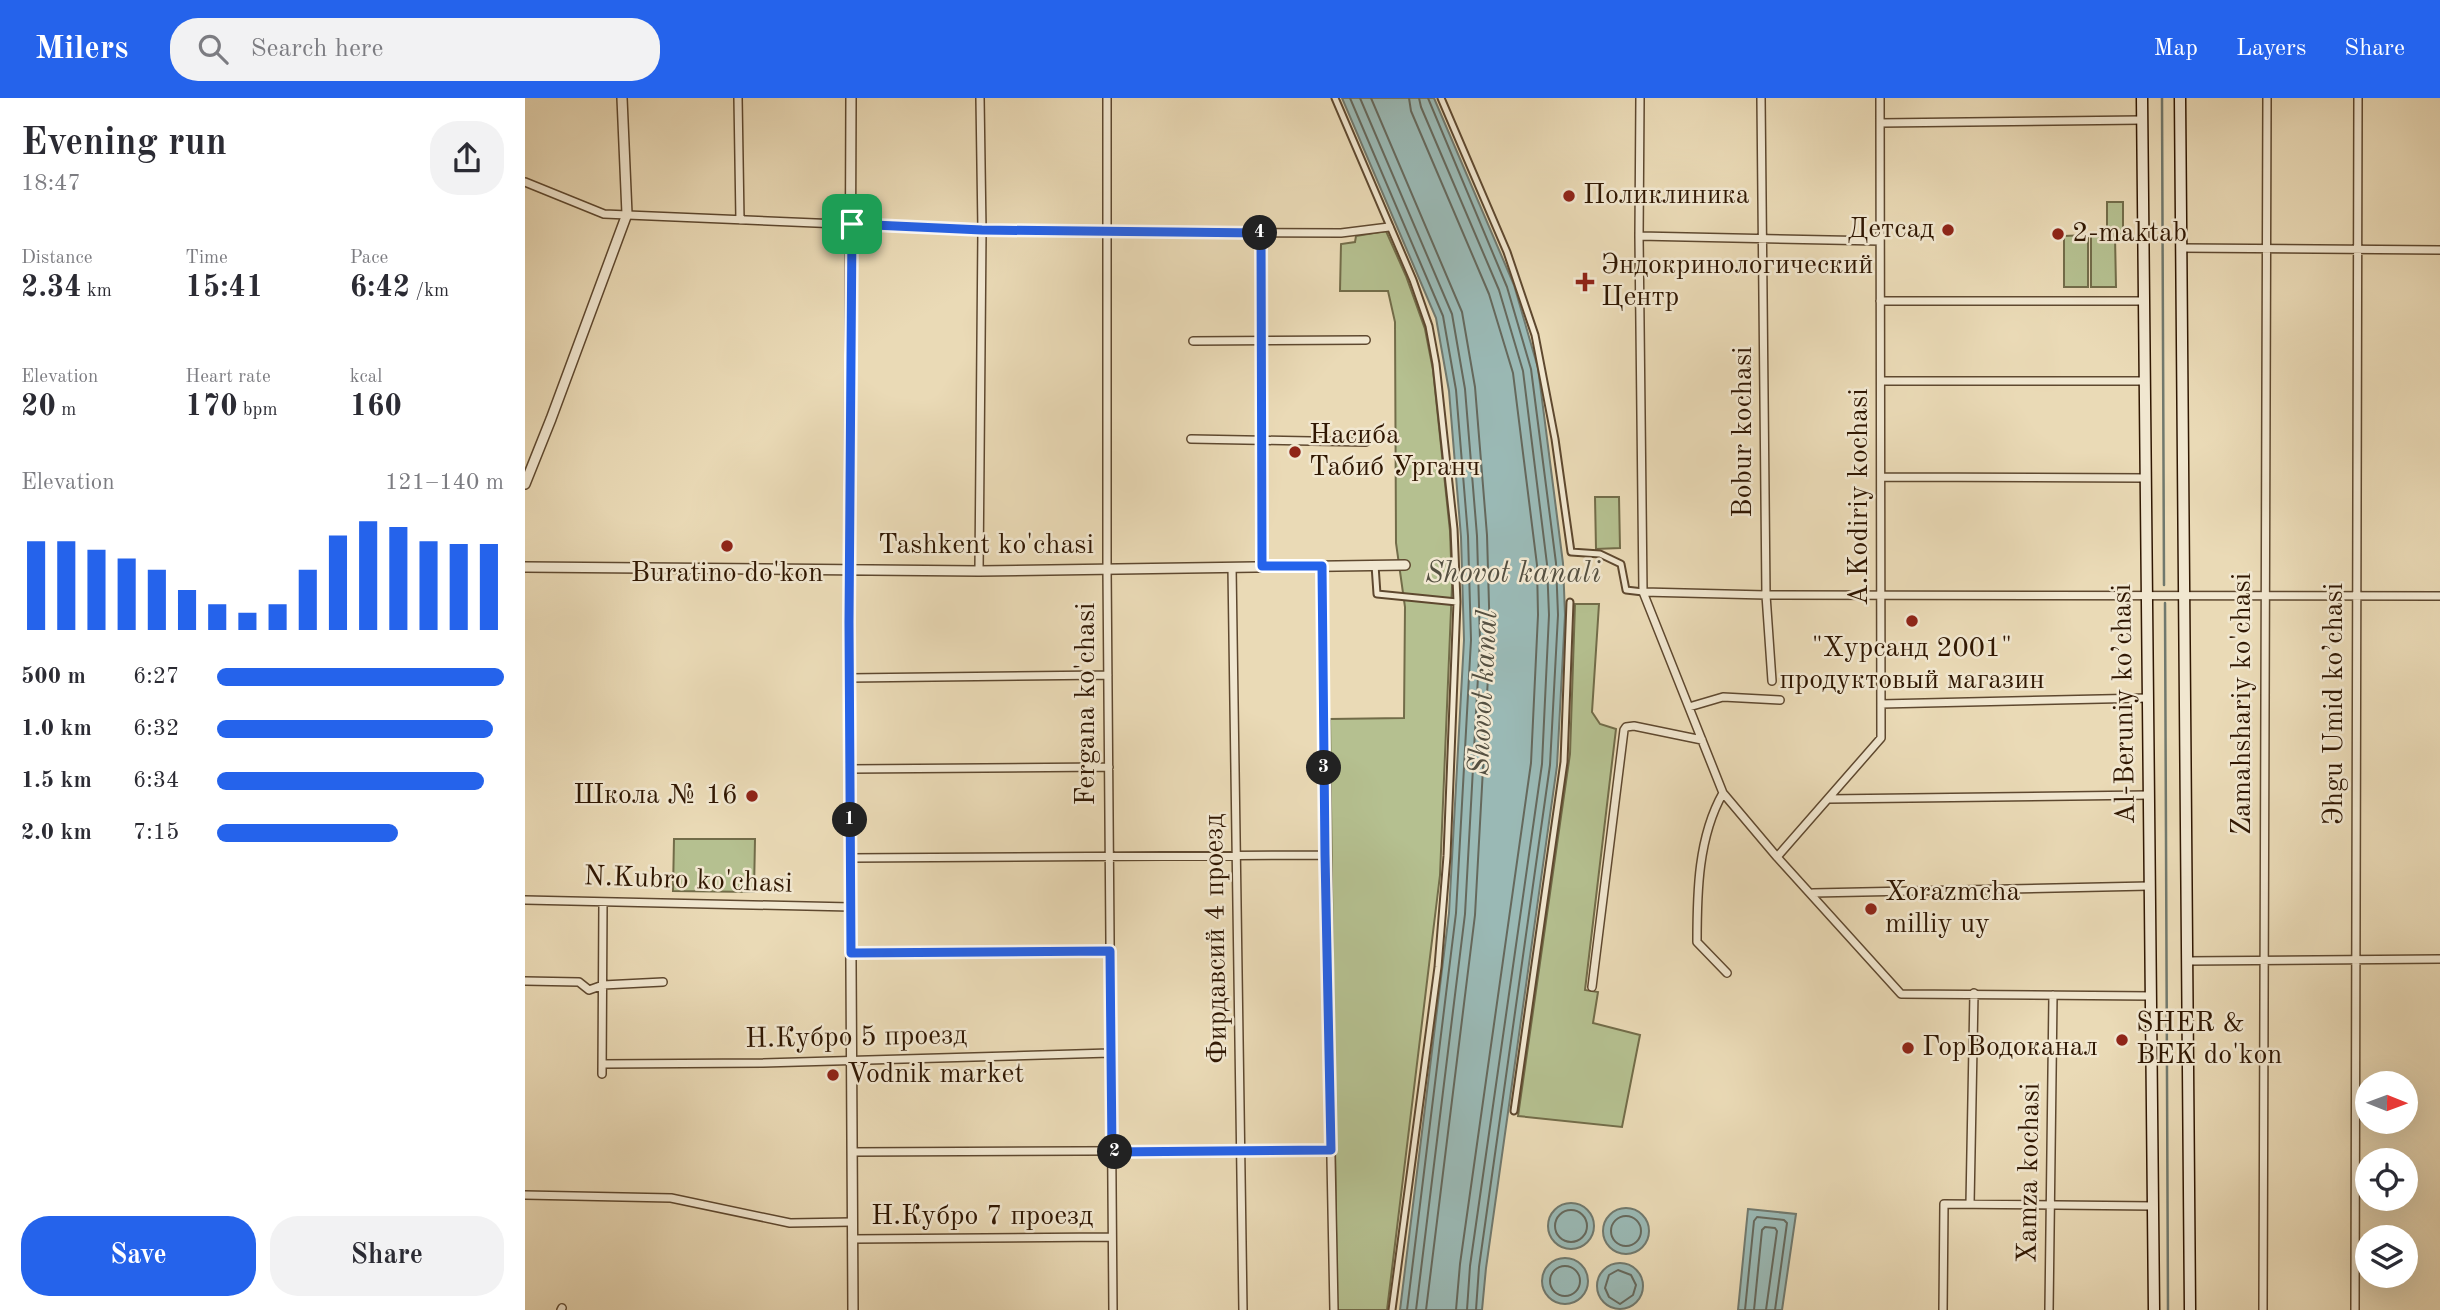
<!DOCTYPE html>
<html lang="en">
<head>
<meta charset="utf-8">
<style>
  :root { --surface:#fff; --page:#f2f2f3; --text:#2b2b33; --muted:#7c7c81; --accent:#2563eb }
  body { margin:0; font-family:"Old Standard TT",serif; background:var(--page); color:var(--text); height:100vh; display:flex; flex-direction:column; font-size:26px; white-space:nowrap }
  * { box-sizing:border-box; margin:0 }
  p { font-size:23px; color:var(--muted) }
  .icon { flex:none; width:38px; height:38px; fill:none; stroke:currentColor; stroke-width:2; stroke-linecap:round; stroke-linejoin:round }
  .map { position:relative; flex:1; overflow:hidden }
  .details { display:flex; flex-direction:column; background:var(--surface); width:525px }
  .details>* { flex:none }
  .needle { width:46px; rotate:91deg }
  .controls { position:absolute; left:1830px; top:973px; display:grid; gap:14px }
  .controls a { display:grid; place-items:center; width:63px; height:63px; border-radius:50%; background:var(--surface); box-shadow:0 7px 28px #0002; font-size:35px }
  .pin { position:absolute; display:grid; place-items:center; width:60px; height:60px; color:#fff; margin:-30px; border-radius:14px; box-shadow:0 4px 10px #0006 }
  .km { position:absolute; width:35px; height:35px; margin:-18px; border-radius:50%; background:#222; color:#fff; font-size:19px; line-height:35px; text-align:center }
  .round { display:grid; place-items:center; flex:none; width:74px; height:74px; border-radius:28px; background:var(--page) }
  .overview { display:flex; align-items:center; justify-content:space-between; height:119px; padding:0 21px }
  h1 { font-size:38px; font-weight:800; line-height:52px }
  .figures { display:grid; grid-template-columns:repeat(3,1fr); gap:10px; height:119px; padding:7px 21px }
  .figures div { display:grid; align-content:center }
  .figures b { font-size:30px; font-weight:800 }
  .figures small { font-size:19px; font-weight:400 }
  .figures p { font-size:19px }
  .chart { height:196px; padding:14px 21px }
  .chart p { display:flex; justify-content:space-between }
  .chart svg { width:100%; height:126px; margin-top:7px; stroke:var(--accent); stroke-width:6 }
  .cta { display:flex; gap:14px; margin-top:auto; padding:14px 21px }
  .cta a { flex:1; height:80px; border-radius:28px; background:var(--accent); color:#fff; font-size:28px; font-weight:800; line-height:80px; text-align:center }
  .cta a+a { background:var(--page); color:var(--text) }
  ul { padding:0 21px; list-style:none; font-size:23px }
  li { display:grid; grid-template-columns:112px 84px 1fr; align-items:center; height:52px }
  li i { height:18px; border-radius:9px; background:var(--accent) }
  header { display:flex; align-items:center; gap:42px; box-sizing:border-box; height:98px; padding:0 35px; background:var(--accent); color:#fff }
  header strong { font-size:33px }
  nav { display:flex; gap:38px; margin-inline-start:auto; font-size:24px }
  .search { width:490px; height:63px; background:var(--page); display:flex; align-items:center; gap:18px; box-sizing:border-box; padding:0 24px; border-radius:28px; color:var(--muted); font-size:26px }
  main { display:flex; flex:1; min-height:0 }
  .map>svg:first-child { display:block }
</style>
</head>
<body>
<header>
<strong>Milers</strong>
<div class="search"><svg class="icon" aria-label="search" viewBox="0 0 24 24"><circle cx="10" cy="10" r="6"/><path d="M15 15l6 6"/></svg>Search here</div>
<nav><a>Map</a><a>Layers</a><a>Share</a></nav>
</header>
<main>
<section class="details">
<div class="overview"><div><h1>Evening run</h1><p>18:47</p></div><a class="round"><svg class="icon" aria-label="share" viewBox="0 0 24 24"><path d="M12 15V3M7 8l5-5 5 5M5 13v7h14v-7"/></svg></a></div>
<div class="figures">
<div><p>Distance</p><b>2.34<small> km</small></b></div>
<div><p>Time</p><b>15:41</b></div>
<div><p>Pace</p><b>6:42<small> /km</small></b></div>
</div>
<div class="figures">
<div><p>Elevation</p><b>20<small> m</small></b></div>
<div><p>Heart rate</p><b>170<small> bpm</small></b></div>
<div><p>kcal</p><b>160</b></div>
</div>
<div class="chart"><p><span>Elevation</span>121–140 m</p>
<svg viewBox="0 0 160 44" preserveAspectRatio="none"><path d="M5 44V13M15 44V13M25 44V16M35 44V19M45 44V23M55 44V30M65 44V35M75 44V38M85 44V35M95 44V23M105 44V11M115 44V6M125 44V8M135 44V13M145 44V14M155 44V14"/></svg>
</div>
<ul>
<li><b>500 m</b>6:27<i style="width:100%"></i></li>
<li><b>1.0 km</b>6:32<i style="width:96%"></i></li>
<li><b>1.5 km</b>6:34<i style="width:93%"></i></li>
<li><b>2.0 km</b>7:15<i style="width:63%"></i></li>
</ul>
<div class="cta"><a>Save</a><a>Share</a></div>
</section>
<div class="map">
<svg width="1915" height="1212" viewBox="0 0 1915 1212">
  <rect width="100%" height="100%" fill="#eadab6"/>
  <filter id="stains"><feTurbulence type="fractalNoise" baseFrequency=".00286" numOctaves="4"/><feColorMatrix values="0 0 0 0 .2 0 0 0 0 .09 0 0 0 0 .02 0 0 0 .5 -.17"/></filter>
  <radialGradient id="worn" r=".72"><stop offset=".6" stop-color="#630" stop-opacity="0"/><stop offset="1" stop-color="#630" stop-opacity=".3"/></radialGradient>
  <path fill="#b5c090" stroke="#726c49" stroke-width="2" d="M1582 104H1598V136H1582Z
    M861 133 881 178 900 231 908 272 925 433 927 488 915 777 862 1212H812L805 621 879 620 880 509 871 445 870 224 863 193H815L816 146 830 144 831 138Z
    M1563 137V189H1539V138Z
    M1566 138H1590L1591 189H1566Z
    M1070 399H1094L1095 450 1071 451Z
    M1050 506H1074L1067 614 1075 626 1091 631 1060 892 1073 894 1068 925 1115 937 1097 1029 993 1018 1045 656Z
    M149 741H230L229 794 148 793Z"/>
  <path fill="#9ab9b5" stroke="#70786d" stroke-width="2" d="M817 0H909L989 187 1013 270 1038 465 1040 517 1032 668 961 1170 957 1212H875L924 815 939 542 936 439 924 293 911 220Z
    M1023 1128a23 23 0 1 1 46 0a23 23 0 1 1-46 0Z
    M1078 1133a23 23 0 1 1 46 0a23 23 0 1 1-46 0Z
    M1223 1111 1271 1116 1257 1212H1213Z
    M1017 1183a23 23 0 1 1 46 0a23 23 0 1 1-46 0Z
    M1072 1188a23 23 0 1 1 46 0a23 23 0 1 1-46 0Z"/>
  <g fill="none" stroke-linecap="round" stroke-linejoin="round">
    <path stroke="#65685c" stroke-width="2" d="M825 0 918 218 931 292 943 438 946 542 931 815 882 1212
      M835 0 927 216 940 291 952 438 955 542 940 816 891 1212
      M846 0 937 214 950 289 962 437 965 542 950 817 901 1212
      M884 0 886 13 964 196 988 275 1012 467 1013 517 1006 665 935 1166 931 1212
      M894 0 896 9 974 192 998 273 1022 466 1024 517 1017 666 945 1168 942 1212
      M903 0 982 189 1006 271 1031 465 1033 517 1025 667 954 1169 951 1212
      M1030 1128a16 16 0 1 1 32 0a16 16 0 1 1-32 0Z
      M1086 1133a15 15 0 1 1 30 0a15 15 0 1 1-30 0Z
      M1025 1183a15 15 0 1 1 30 0a15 15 0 1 1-30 0Z
      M1093 1172 1106 1177 1111 1187 1108 1197 1095 1206 1084 1199 1080 1190 1084 1177Z
      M1220 1212 1229 1123 1232 1119 1259 1122 1262 1125 1250 1212
      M1229 1212 1237 1132 1240 1129 1250 1130 1252 1133 1241 1212"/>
    <path stroke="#70786d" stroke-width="2.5" d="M1637 0 1639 487
      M1640 505 1643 1212"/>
    <defs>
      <path id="pedestrian" d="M810 0 888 182 904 228 911 266 929 431 932 504
        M916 0 982 154 1010 237 1030 341 1046 454 1075 456 1096 466 1101 492 1118 494
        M850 467 852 496 932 504 922 758 913 869 867 1212
        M989 1013 1039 664 1045 504"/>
      <path id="minor" d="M213 0 215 122
        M582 0V471L588 1212
        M1115 0 1114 138 1118 494 1198 695 1252 759 1376 896 1626 898
        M1236 0 1241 497 1247 583
        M1355 25 1617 22
        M0 84 79 116 457 132 582 134 816 135 864 129
        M736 135 737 468
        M1114 138 1355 143
        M1656 150 1915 152
        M1355 203H1619
        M668 243 841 242
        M1356 283H1619
        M666 341 841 344
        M1356 379 1620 380
        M797 468 800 757 809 1212
        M707 469 718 1212
        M454 473 457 132 455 0
        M1118 494 1241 497 1915 498
        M324 580 583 577
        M1356 606 1623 600
        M1164 609 1198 599 1255 602
        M325 671 584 669
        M1198 695C1173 739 1172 794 1172 844L1202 875
        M1303 701 1624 697
        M1252 759 1356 640 1355 0
        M325 760 800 757
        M1288 795 1624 788
        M0 802 326 809
        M326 855 585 853
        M1662 863 1915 861
        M0 883 54 884 64 892 78 887 138 884
        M1067 889 1099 632 1101 629 1109 628 1177 642
        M77 966 238 965 585 955
        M77 976 78 804
        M327 1054 806 1052
        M0 1097 146 1100 265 1125 327 1124
        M1445 1106 1449 895
        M327 1141 587 1139
        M36 1212 37 1210
        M1418 1212 1419 1106 1628 1108
        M1524 1212 1528 897
        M1738 1212 1742 0
        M1830 1212 1833 0"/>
      <path id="tertiary" d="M326 0 324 524 328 1212
        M0 386 26 321 102 116 97 0
        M0 469 454 473 880 467"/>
      <path id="secondary" d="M1617 0 1629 1212
        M1655 0 1665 1212"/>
    </defs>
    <use href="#pedestrian" stroke="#5e482f" stroke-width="9"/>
    <use href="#minor" stroke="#5e482f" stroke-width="10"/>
    <use href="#tertiary" stroke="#5e482f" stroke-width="12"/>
    <use href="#secondary" stroke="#301702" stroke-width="13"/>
    <use href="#pedestrian" stroke="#f1e7d0" stroke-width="5"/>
    <use href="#minor" stroke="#f1e7d0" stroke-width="7"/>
    <use href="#tertiary" stroke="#f1e7d0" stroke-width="9"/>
    <use href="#secondary" stroke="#f1e7d0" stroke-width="10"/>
  </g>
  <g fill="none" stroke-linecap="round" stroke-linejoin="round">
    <defs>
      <path id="route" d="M327 126 457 132 736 135 737 468H797L800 757 806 1052 587 1054 585 853 326 855 324 524Z"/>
    </defs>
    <use href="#route" stroke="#fff" stroke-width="14"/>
    <use href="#route" stroke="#2563eb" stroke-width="9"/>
  </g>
  <g fill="#8f2418" stroke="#f1e7d0" stroke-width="2.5">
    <circle cx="1044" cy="98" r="7"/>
    <circle cx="1423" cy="132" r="7"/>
    <circle cx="1533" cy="136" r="7"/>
    <path d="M1056.5 173.5h7v7h7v7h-7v7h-7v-7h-7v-7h7z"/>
    <circle cx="770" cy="354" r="7"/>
    <circle cx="202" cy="448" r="7"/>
    <circle cx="1387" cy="523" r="7"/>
    <circle cx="227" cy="698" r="7"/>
    <circle cx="1346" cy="811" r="7"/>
    <circle cx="1597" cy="942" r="7"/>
    <circle cx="1383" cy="950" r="7"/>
    <circle cx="308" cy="977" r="7"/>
  </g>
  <g text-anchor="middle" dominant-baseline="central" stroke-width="5" stroke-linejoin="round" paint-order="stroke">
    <g font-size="28" fill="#301702" stroke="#f1e7d0" text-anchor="start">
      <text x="1058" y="98">Поликлиника</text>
      <text x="1409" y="132" text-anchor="end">Детсад</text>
      <text x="1547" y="136">2-maktab</text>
      <text x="1076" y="168">Эндокринологический<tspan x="1076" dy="32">Центр</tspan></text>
      <text x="784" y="338">Насиба<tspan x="784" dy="32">Табиб Урганч</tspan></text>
      <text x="202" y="476" text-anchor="middle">Buratino do'kon</text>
      <text x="1387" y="551" text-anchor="middle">"Хурсанд 2001"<tspan x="1387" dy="32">продуктовый магазин</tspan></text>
      <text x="213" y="698" text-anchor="end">Школа № 16</text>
      <text x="1360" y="795">Xorazmcha<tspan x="1360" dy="32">milliy uy</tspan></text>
      <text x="1611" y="926">SHER &amp;<tspan x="1611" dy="32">BEK do'kon</tspan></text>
      <text x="1397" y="950">ГорВодоканал</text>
      <text x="322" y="977">Vodnik market</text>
    </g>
    <g font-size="28" fill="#301702" stroke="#f1e7d0">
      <text transform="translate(1219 334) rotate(-90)">Bobur kochasi</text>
      <text transform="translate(1335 399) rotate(-90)">A.Kodiriy kochasi</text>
      <text x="461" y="448">Tashkent ko'chasi</text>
      <text transform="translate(562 606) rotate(-90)">Fergana ko'chasi</text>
      <text transform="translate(1600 606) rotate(-91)">Al-Beruniy ko’chasi</text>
      <text transform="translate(1718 606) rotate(-90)">Zamahshariy ko'chasi</text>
      <text transform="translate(1810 606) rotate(-90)">Эhgu Umid ko’chasi</text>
      <text transform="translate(163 783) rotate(2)">N.Kubro ko'chasi</text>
      <text transform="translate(692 841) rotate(-91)">Фирдавсий 4 проезд</text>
      <text transform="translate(331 940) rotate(-1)">Н.Кубро 5 проезд</text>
      <text transform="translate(1505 1075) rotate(-89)">Xamza kochasi</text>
      <text x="457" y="1119">Н.Кубро 7 проезд</text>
    </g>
    <g font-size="30" font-style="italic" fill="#555041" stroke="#f1e7d0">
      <text x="988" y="476">Shovot kanali</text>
      <text transform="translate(959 595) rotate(-87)">Shovot kanal</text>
    </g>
  </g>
  <rect width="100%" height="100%" filter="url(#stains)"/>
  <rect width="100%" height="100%" fill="url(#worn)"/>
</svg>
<div class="controls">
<a><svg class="needle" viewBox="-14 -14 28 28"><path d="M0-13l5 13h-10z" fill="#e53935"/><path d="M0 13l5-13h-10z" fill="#7c7c81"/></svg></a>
<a><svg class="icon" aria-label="locate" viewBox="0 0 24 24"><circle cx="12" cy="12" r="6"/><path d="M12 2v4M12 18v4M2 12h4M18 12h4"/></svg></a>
<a><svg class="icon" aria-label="layers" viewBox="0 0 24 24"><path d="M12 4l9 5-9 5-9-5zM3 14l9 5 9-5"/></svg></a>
</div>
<div class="pin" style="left:327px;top:126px;background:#1e9e55"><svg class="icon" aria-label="arrive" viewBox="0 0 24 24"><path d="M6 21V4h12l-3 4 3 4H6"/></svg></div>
<b class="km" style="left:325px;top:722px">1</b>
<b class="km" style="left:590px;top:1054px">2</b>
<b class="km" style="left:799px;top:670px">3</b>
<b class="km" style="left:735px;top:135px">4</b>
</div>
</main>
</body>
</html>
